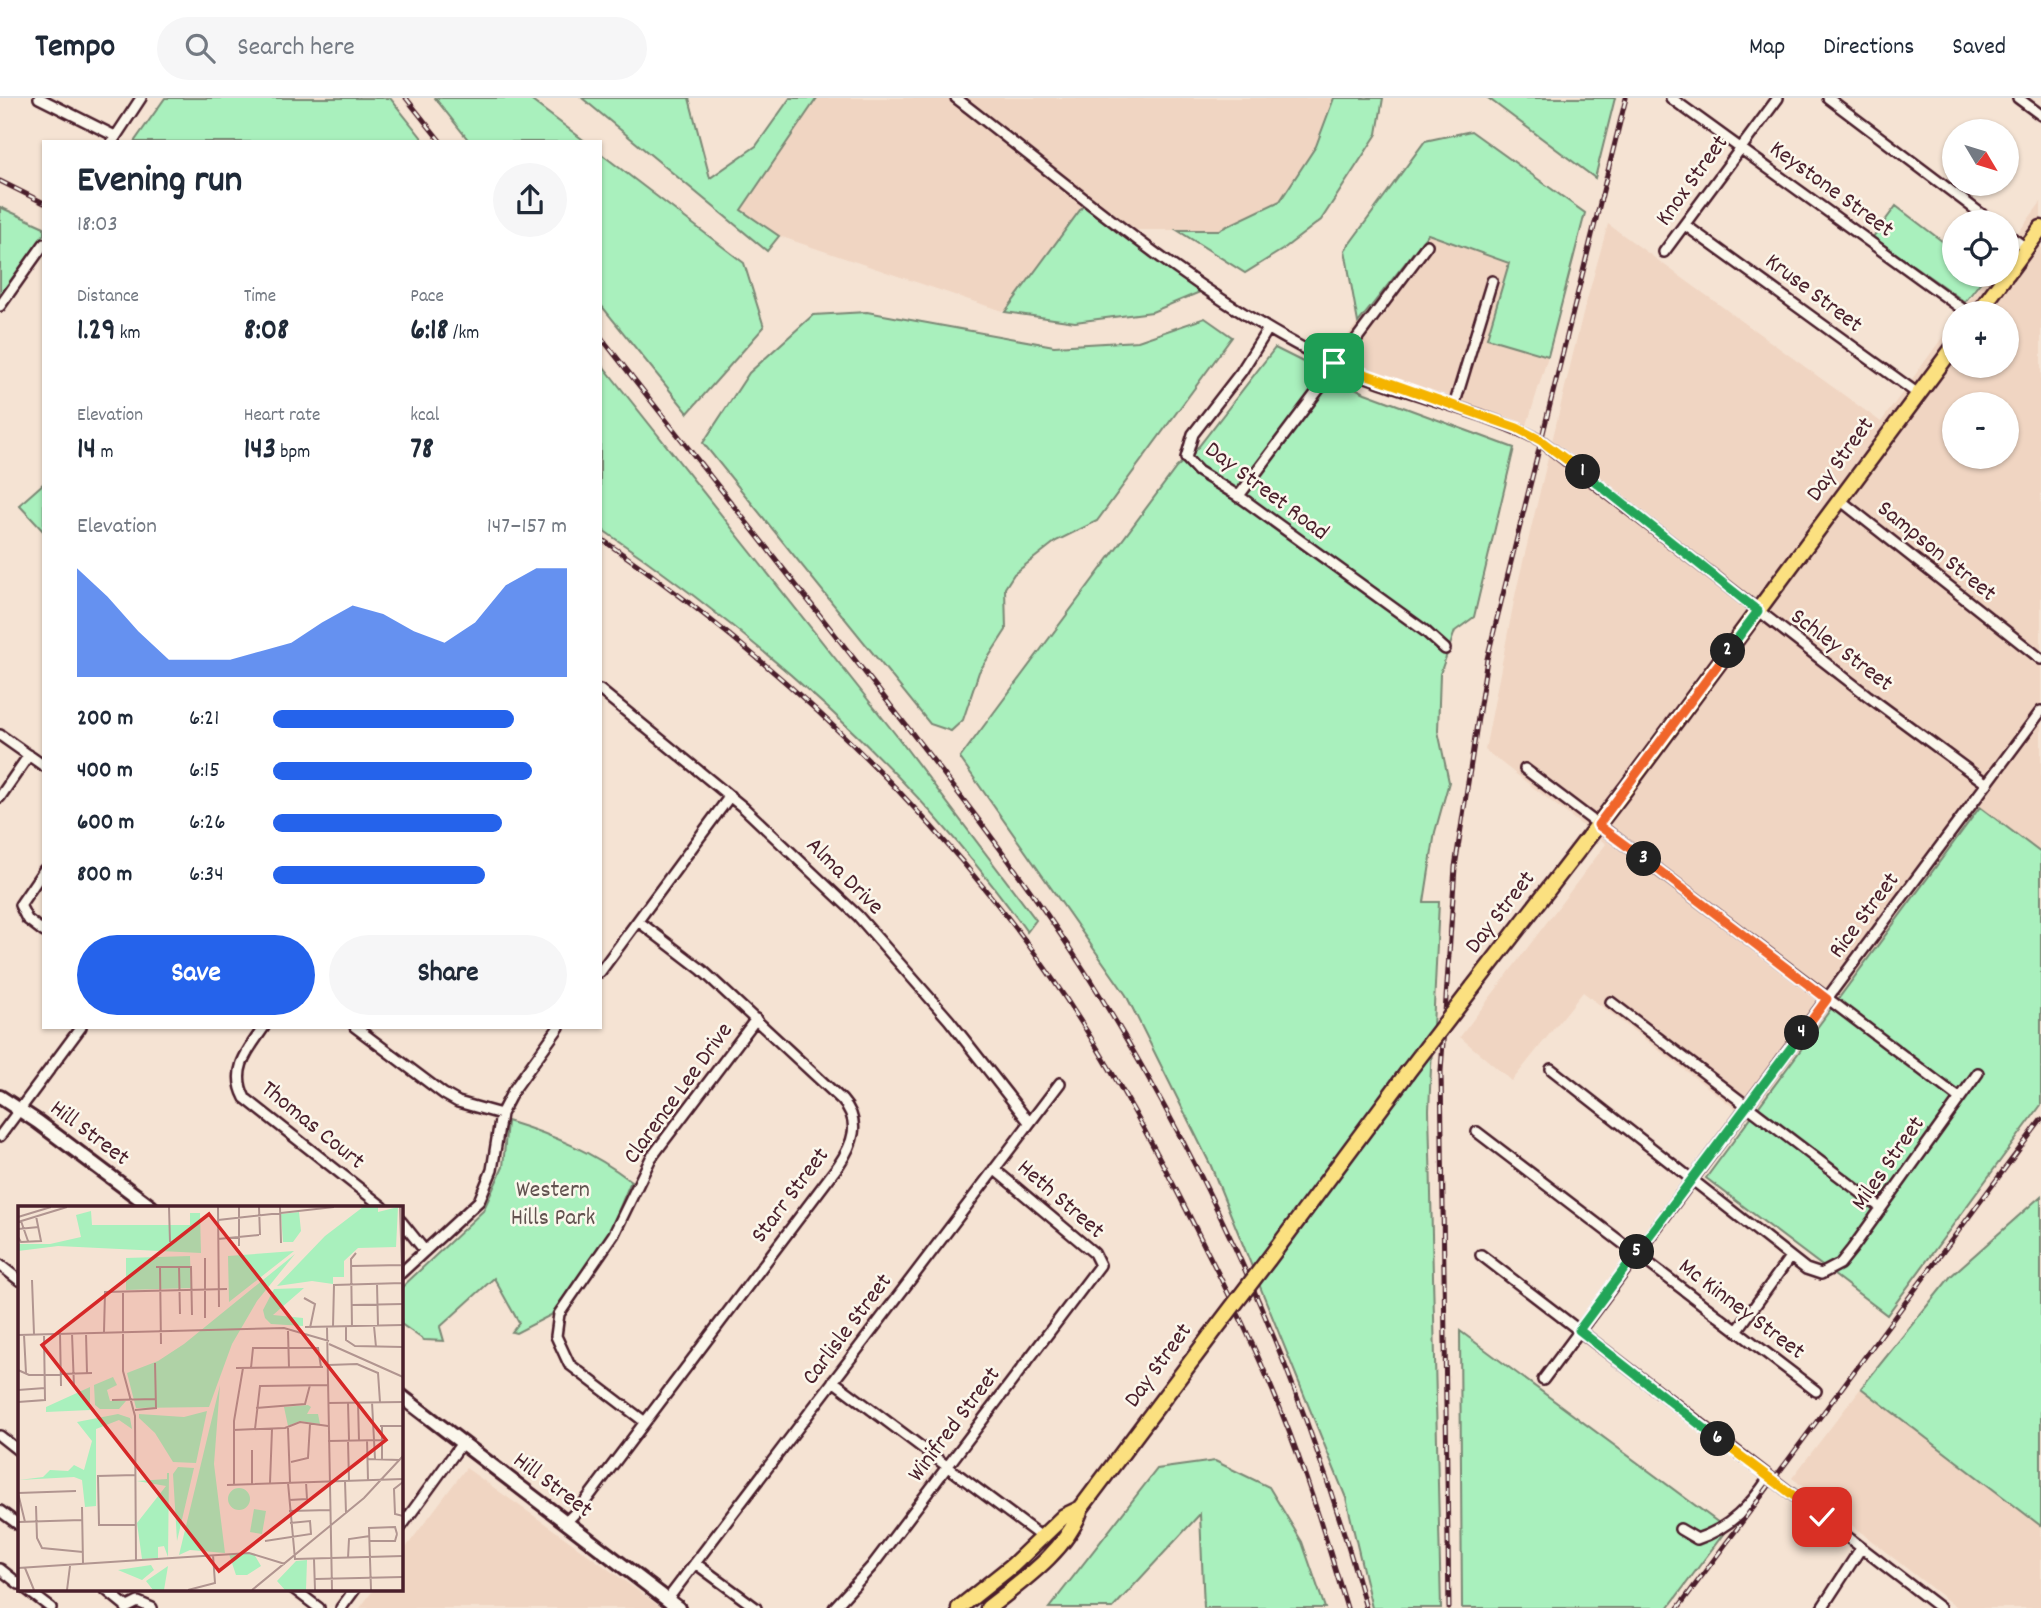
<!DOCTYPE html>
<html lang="en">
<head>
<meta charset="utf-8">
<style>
  :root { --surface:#fff; --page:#f6f6f7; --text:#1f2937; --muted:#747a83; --line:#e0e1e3; --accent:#2563eb }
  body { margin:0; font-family:Dekko,sans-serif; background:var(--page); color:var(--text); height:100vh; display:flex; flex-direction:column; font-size:26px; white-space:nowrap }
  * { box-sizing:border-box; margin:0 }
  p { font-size:23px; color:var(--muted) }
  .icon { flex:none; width:38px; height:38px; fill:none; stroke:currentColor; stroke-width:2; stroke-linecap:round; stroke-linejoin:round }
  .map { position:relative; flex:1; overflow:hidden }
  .side { position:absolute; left:42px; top:42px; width:560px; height:889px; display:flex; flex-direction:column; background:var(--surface); border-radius:0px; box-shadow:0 2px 5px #0004 }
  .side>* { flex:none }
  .needle { width:46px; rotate:128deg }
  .fabs { position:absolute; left:1942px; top:21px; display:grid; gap:14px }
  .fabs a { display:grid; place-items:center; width:77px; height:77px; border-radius:50%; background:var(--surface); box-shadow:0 2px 5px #0004; font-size:35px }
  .pin { position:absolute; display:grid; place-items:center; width:60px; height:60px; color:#fff; margin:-30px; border-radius:14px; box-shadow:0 4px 10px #0006 }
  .km { position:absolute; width:35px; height:35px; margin:-18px; border-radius:50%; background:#222; color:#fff; font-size:19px; line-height:35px; text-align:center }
  .round { display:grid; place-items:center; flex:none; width:74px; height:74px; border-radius:37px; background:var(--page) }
  .headline { display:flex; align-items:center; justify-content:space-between; height:119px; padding:0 35px }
  h1 { font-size:38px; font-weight:700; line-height:52px }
  .figures { display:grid; grid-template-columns:repeat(3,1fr); gap:10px; height:119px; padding:7px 35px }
  .figures div { display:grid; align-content:center }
  .figures b { font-size:30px; font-weight:700 }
  .figures small { font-size:19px; font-weight:400 }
  .figures p { font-size:19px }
  .chart { height:196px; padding:14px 35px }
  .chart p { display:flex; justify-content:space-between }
  .chart svg { width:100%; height:126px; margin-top:7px; fill:var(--accent); opacity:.7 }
  .cta { display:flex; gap:14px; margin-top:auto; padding:14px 35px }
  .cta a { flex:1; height:80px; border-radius:42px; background:var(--accent); color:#fff; font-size:28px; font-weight:700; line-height:80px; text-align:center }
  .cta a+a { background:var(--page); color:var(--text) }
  ul { padding:0 35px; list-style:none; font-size:23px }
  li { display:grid; grid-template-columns:112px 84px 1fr; align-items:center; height:52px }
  li i { height:18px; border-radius:9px; background:var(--accent) }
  header { display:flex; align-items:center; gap:42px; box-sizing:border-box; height:98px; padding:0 35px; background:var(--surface); border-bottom:2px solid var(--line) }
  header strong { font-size:33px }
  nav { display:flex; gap:38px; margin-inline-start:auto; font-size:24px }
  .search { width:490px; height:63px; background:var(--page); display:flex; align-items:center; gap:18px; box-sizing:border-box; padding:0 24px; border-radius:38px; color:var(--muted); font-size:26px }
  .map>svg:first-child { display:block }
</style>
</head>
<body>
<header>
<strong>Tempo</strong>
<div class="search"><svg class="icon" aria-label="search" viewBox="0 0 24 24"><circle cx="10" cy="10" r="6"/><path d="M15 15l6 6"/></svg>Search here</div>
<nav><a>Map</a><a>Directions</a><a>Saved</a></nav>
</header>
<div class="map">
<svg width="2041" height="1510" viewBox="0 0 2041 1510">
  <rect width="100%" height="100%" fill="#f5e3d3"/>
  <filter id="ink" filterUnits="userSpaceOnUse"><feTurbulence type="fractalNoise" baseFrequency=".0143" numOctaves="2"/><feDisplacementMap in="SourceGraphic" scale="14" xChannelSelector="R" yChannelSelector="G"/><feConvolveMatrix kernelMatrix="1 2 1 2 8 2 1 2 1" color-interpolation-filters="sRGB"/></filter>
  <g filter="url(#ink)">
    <path fill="#f0d5c2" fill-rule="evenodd" d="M817 0H1334L1316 48 1280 103 1218 132H1116L1083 108 1005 214 779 138 741 113Z
      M2041 104V755L1980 709 1750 1022 1583 894 1512 983 1460 939 1606 746 1485 652 1516 493 1580 227 1608 126 1881 324 1955 222V268H2007V215H1960L1988 177H2007V150ZM1955 306H2007V359H1955Z
      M1428 136 1509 165 1487 240 1548 258 1527 327 1332 257Z
      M1861 1290 2041 1428V1510H1957L1792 1380Z
      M466 1370 554 1432 662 1510H360L374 1491H401V1456Z"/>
    <path fill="#a9f0bd" stroke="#7a8874" stroke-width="2" d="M165 0H390L425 44H134Z
      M435 0H528L586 44H470Z
      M582 0H689L710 80 756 48 790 0H817L741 112 779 138 767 153Z
      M1334 0H1383L1377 36 1321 122 1282 152 1245 175 1177 132H1219L1280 103 1316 48Z
      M1488 0H1615L1595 80Z
      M1471 33 1585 115 1548 258 1487 240 1509 165 1428 136 1358 225 1345 152 1425 43Z
      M600 55 744 165 764 229 688 315 600 206Z
      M1083 108 1200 194 1152 214 1075 224 1005 214Z
      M1896 108 1955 153V177H1986L1965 204 1873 139Z
      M0 109 44 129V136L0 197Z
      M867 214 1054 248 1138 243 1205 220 1232 239 1097 423 1056 443 1014 476 1005 490 1006 532 979 574 963 622 951 633 930 626 703 345 749 275 813 217Z
      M1275 250 1365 295 1514 350 1474 519 1455 533 1440 576 1438 633 1449 684 1435 734 1424 804H1439L1429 1012 1441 1510H1372L1346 1400 1211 1068 1126 897 960 660 1176 370 1199 348Z
      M600 264 896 637 1036 822 1027 834C913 673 762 541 600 430Z
      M44 385V434L19 407Z
      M1980 709 2041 755V1007L1887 1217 1706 1080Z
      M507 1023C553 1037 593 1054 631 1083L609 1135 551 1217 516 1235 512 1234 519 1225 494 1180 440 1229 444 1243 424 1242 401 1226V1190L483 1113 503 1069Z
      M2041 1098V1428L1861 1290 1951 1178Z
      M1460 1233 1727 1431 1668 1510H1462Z
      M1215 1363 1269 1389 1302 1444 1325 1510H1204L1200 1416 1113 1510H1049L1157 1371Z"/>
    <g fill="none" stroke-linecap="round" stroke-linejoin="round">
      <defs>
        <path id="street" d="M39 0 115 38
          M956 0C1074 91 1189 193 1322 260 1392 295 1471 307 1540 342L1868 598 1987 686
          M1671 0 1968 215
          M1828 0 1992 124
          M2018 0 2041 17
          M112 44 141 0
          M1685 127 1918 296
          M2007 136 2026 150
          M1664 154 1778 0
          M0 208 44 146
          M1268 231 1241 274 1193 336 1186 360 1198 373 1243 401 1425 533 1445 551
          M1454 308 1492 183
          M1238 399 1427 147
          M1840 402 2041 561
          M600 592 744 710 858 818 949 922 1029 1024
          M0 637 44 668
          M1525 671 1959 1000
          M0 699 29 657
          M44 772 20 807 27 821 44 834
          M600 874 730 698
          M1611 904 1881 1110
          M264 929C248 952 230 972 245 1000L383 1109
          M355 929 444 996 458 1004 501 1016
          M1551 971 1806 1171 1821 1176 1840 1166 1852 1151 1978 975
          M1477 1034 1816 1293
          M0 1038 81 929
          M401 1123 425 1153
          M1481 1157 1940 1510
          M0 1167 19 1182
          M401 1175 479 1103 492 1072 501 1016 513 993 559 929
          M1737 1233 1790 1159
          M1543 1282 2041 613
          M833 1283 1043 1440
          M645 1324 569 1266 556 1238 559 1216 614 1136 651 1060 756 921
          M0 1338 19 1353
          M0 1413 19 1427
          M566 1424 581 1409 838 1068C853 1046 862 1024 842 1002L702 872 638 823
          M401 1429 462 1345
          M1680 1431 1697 1441C1730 1430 1750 1408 1769 1380
          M695 1465 756 1510
          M0 1471 19 1486
          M26 1491 51 1510
          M105 1491 127 1509
          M294 1491 319 1510
          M667 1502 1060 985
          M126 1510 138 1504 152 1510
          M341 1510 355 1491
          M834 1510 872 1468 1100 1167 1094 1155 994 1071
          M1822 1510 1861 1450"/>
        <path id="secondary" d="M0 999 38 1024 151 1109
          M401 1298 678 1510"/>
        <path id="primary" d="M2007 176 2041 130
          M1978 215 2006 177
          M1473 889 1627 689 1955 247
          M1268 1162 1407 975
          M959 1510 1013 1467 1064 1418 1081 1410
          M988 1510C1021 1484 1069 1451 1081 1410L1211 1237"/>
      </defs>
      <use href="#street" stroke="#4a1f2b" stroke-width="14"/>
      <use href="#secondary" stroke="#4a1f2b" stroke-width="18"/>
      <use href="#primary" stroke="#4a1f2b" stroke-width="19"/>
      <use href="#street" stroke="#fbf7ec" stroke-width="9"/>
      <use href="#secondary" stroke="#fbf7ec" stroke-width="12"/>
      <use href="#primary" stroke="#fbe080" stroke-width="14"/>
      <defs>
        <path id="rail" d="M406 0 441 44
          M0 83 44 105
          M600 238C690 352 780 467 870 581 944 676 1019 771 1084 872 1209 1069 1304 1285 1366 1510
          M600 440C748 542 881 661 993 801 1072 898 1134 1008 1190 1119 1222 1183 1255 1247 1281 1313 1307 1377 1327 1444 1347 1510
          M1449 1510 1441 973 1455 769 1487 561 1626 0
          M1678 1510 2041 1022"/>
      </defs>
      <use href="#rail" stroke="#4a1f2b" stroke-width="5"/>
      <use href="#rail" stroke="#fbf7ec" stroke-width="2.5" stroke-dasharray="8" stroke-linecap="butt"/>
      <defs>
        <path id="primary-bridge" d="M1407 975 1473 889
          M1211 1237 1268 1162"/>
      </defs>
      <use href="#primary-bridge" stroke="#4a1f2b" stroke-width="19" stroke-linecap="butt"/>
      <use href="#primary-bridge" stroke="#fbe080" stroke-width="14"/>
    </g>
  </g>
  <g fill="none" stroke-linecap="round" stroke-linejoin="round" filter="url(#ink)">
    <defs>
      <path id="split-1" d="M1334 265 1517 330 1540 342 1583 374"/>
      <path id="split-2" d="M1583 374 1758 513 1728 553"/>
      <path id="split-3" d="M1644 761 1598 727 1728 553"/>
      <path id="split-4" d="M1644 761 1827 901 1802 935"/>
      <path id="split-5" d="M1637 1154 1802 935"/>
      <path id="split-6" d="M1637 1154 1579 1232 1718 1341"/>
      <path id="split-7" d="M1718 1341 1822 1419"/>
    </defs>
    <use href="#split-1" stroke="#fff" stroke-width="14"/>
    <use href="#split-2" stroke="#fff" stroke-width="14"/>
    <use href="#split-3" stroke="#fff" stroke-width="14"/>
    <use href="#split-4" stroke="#fff" stroke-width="14"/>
    <use href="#split-5" stroke="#fff" stroke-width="14"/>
    <use href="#split-6" stroke="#fff" stroke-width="14"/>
    <use href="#split-7" stroke="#fff" stroke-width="14"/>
    <use href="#split-1" stroke="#f5b400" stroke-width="9"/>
    <use href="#split-2" stroke="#22a559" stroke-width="9"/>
    <use href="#split-3" stroke="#f0652b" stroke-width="9"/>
    <use href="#split-4" stroke="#f0652b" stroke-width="9"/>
    <use href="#split-5" stroke="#22a559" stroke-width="9"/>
    <use href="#split-6" stroke="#22a559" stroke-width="9"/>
    <use href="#split-7" stroke="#f5b400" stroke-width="9"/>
  </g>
  <g text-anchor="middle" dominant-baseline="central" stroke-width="5" stroke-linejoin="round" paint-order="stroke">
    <g font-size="24" fill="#4a1f2b" stroke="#fbf7ec">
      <text transform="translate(1693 83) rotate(-54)">Knox Street</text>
      <text transform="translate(1831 92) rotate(36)">Keystone Street</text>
      <text transform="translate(1813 196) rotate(37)">Kruse Street</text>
      <text transform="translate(1841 362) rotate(-54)">Day Street</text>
      <text transform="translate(1266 394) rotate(37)">Day Street Road</text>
      <text transform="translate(1936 454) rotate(39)">Sampson Street</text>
      <text transform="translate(1841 553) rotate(37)">Schley Street</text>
      <text transform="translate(844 779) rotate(45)">Alma Drive</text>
      <text transform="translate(1501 815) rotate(-52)">Day Street</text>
      <text transform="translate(1865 818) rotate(-53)">Rice Street</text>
      <text transform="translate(679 996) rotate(-54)">Clarence Lee Drive</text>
      <text transform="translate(312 1028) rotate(39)">Thomas Court</text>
      <text transform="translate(89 1036) rotate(37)">Hill Street</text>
      <text transform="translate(1889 1066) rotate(-55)">Miles Street</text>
      <text transform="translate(791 1098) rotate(-53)">Starr Street</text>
      <text transform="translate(1060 1102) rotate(41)">Heth Street</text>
      <text transform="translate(1741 1212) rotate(37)">Mc Kinney Street</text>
      <text transform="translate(848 1232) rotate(-53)">Carlisle Street</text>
      <text transform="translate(1159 1268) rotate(-54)">Day Street</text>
      <text transform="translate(955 1327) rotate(-53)">Winifred Street</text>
      <text transform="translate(552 1388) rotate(37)">Hill Street</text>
    </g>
    <g font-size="24" fill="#625350" stroke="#fbf7ec">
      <text x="553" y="1093">Western<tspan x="553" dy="28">Hills Park</tspan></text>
    </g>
  </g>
  <g transform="translate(18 1108)">
    <rect width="385" height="385" fill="#f5e3d3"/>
    <path d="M345 1H360V6L380 1 378 41 340 42 326 55V71H315V78L294 75 259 80 307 30ZM73 5 74 19H172V7H182L183 47 40 40 0 45V38H32L63 31 58 9ZM281 6 283 25 275 36H265L263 8ZM276 45 211 96 210 50ZM277 48 239 95 214 138 191 201 118 202 109 167 140 155 166 138ZM172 50 173 82 108 84V52ZM286 82 255 109 285 112V120L253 118 247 112 245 104 256 83ZM95 171 99 179 89 184 92 195H108L101 203H82L77 199 76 179ZM202 179 196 258 207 347 172 344 161 349ZM72 181V204L28 206V201ZM290 199 293 201 289 208H300L302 218 282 215 270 220 266 201ZM189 205 178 257 155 256 137 227 121 212V208L166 211ZM100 208 112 212 114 223 101 214 78 223V300L67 301 64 274 56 271 1 274 25 271 32 264 50 265 56 259 66 264 74 235 59 216ZM160 261 176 262 159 335 155 268ZM149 267H151L150 351 146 340 140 341V352L124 353 119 317 148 280 119 275 149 273ZM210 293a11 11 0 1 1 22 0a11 11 0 1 1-22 0ZM236 303 248 305 244 328 232 326ZM211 348H236L243 360 229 369H218ZM289 354 288 384H267L259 375 278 355ZM133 359 136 364 124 374 100 364ZM150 360 146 384H135L128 375Z" fill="#a9f0bd"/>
    <path fill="none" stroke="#b19590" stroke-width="2" d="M151 1 152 36M200 1 201 101M221 1V40M241 1 242 29M262 1 263 37M382 1 385 96M0 11 33 1M200 14 316 1M3 15 10 35M0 16 49 1M0 23 21 21M0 31 3 36 23 35 18 10M200 33 241 29M187 52V112M161 60 162 108M333 60 384 59M138 61H173L174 109M142 61 143 138M14 74 16 128M359 78 360 120M105 85V165L117 210 118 356M286 92 297 98 292 122M334 99 385 98M356 120 358 141M287 121 385 119M309 121 314 384M315 121 316 79 385 77M328 121V134L337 140 385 141M334 121 333 53 338 47M270 125 271 162M86 126 87 86 209 83M42 127 43 180M54 127 56 181M68 127 69 167M0 129 266 122 311 135M6 129 8 167M311 138 385 171M310 159 339 158 360 167 362 196M218 162 305 161M233 162 235 142H300L303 161M0 164 11 169 74 167M0 184 27 182M94 194 138 193M0 196 27 194 26 128M340 196 341 235M354 196 357 253M310 197 385 196M330 197 331 234M238 202 287 198 292 179M117 204 138 202 137 157M362 220H385M364 220V253M270 222 272 276M237 223 242 180 310 179M215 224 267 222 282 216 310 220M349 234 350 274M310 235 364 234M330 235 331 275M234 244V278M349 253 382 254M273 256 290 252 292 218M79 270 118 269M80 270 81 319H118M327 275 328 307M385 276 376 283 377 308 385 310M252 277 254 223M270 277 277 353 385 350M216 278V215L225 162M209 279 385 273M0 287 58 285M0 287 7 316M271 294 289 293 288 276M18 300 19 332 24 342 65 346M64 301 65 357M271 305 312 304M0 316 64 314M247 335 293 328 292 315 272 317M352 335H377L379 328M330 352 331 333 352 330M296 353 297 384M0 362 231 347 267 358M7 362 16 384M297 373 385 371M49 384 52 360M170 384 197 377 195 349M234 384 346 292 385 250M353 384 351 322 377 321 379 328"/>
    <path fill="#d62828" fill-opacity="0.15" stroke="#d62828" stroke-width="3.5" d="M191 8 368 234 201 365 24 139Z"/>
    <rect width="385" height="385" fill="none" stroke="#4a1f2b" stroke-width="3.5"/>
  </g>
</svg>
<div class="fabs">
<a><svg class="needle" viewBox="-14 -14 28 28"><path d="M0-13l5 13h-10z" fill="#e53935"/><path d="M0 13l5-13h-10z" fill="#747a83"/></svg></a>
<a><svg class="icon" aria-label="locate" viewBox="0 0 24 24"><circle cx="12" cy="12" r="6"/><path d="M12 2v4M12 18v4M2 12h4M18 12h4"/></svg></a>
<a>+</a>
<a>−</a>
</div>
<div class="pin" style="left:1334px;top:265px;background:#1e9e55"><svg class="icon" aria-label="arrive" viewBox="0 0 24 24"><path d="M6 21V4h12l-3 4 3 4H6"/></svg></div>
<div class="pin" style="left:1822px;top:1419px;background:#d93025"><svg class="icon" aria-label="check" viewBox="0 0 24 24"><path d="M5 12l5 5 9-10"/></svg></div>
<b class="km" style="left:1583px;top:374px">1</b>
<b class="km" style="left:1728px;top:553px">2</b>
<b class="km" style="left:1644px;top:761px">3</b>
<b class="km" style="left:1802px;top:935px">4</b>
<b class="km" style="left:1637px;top:1154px">5</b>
<b class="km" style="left:1718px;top:1341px">6</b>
<section class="side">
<div class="headline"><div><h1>Evening run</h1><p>18:03</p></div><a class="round"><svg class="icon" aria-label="share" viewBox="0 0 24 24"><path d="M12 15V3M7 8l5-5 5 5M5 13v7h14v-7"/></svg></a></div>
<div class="figures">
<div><p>Distance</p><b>1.29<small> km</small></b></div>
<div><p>Time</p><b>8:08</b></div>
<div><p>Pace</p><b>6:18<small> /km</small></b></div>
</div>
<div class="figures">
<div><p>Elevation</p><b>14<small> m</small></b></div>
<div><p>Heart rate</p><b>143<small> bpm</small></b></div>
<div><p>kcal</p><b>78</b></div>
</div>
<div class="chart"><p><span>Elevation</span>147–157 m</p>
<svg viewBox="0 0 160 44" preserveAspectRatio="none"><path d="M0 44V6L10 16L20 28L30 38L40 38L50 38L60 35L70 32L80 25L90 19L100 22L110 28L120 32L130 25L140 12L150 6L160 6V44z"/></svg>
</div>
<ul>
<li><b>200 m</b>6:21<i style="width:82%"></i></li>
<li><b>400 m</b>6:15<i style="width:88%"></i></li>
<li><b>600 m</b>6:26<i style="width:78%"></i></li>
<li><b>800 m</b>6:34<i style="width:72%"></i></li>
</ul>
<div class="cta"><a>Save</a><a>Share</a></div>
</section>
</div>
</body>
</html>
